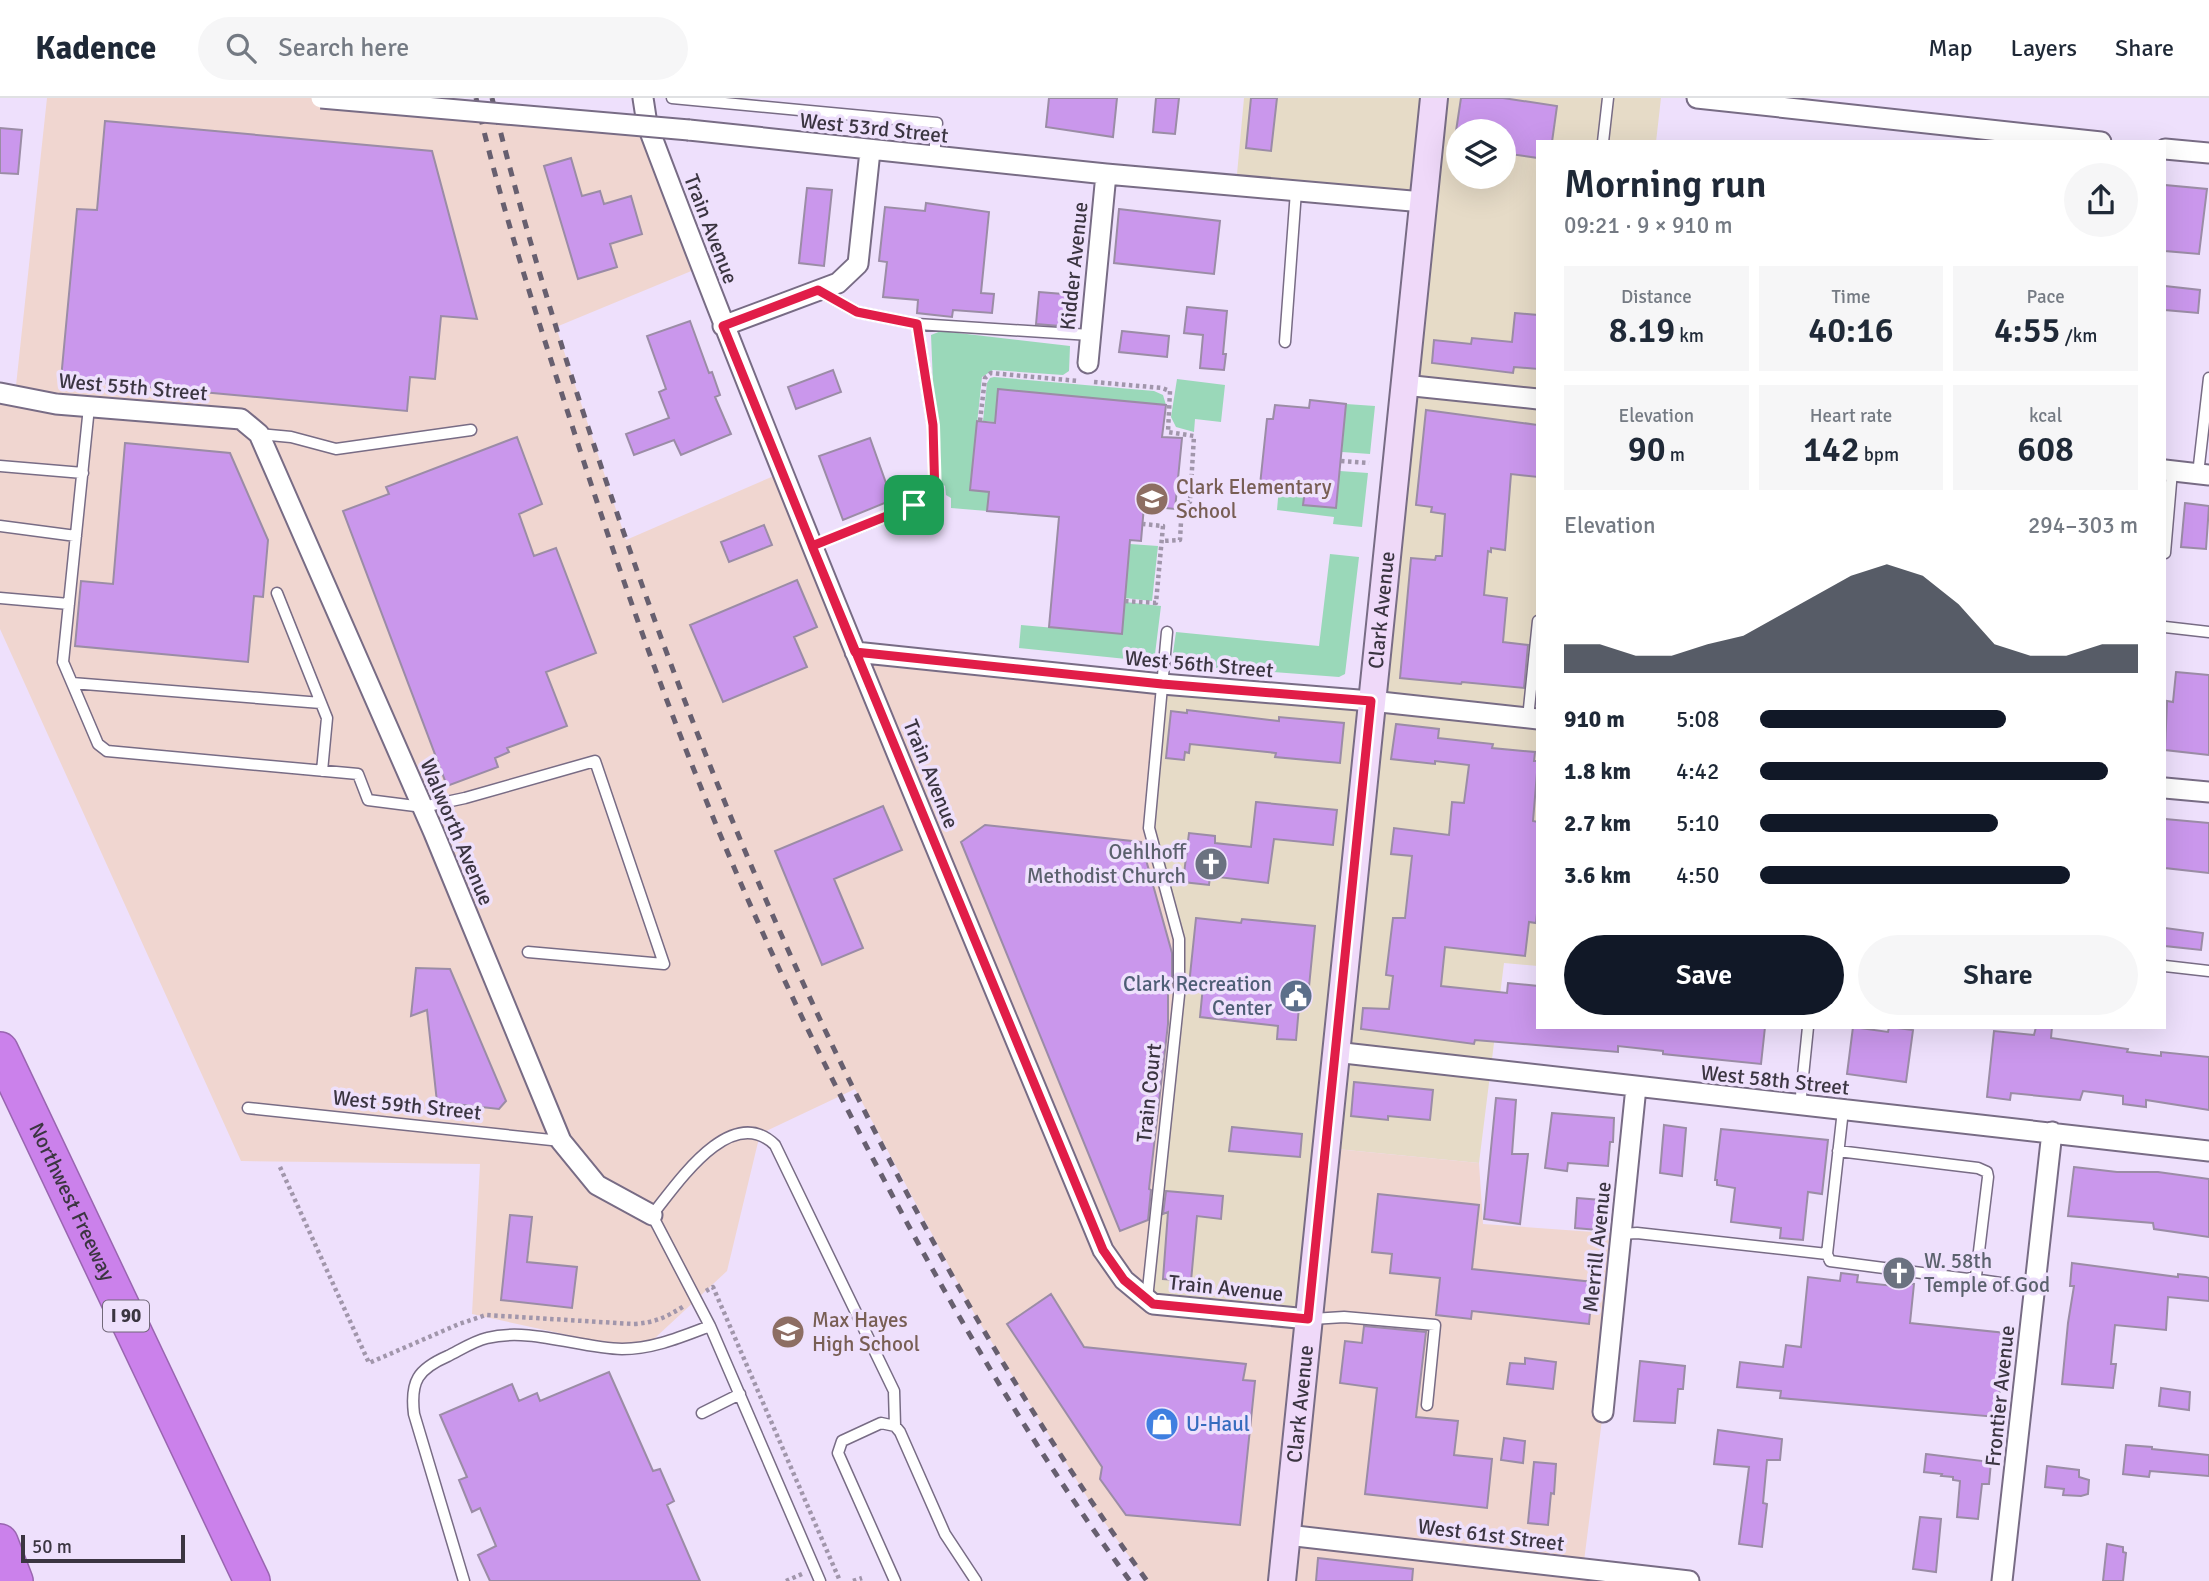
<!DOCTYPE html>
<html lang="en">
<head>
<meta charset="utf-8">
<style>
  :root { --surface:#fff; --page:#f6f6f7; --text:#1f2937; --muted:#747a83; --line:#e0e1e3; --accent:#111827 }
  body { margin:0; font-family:Signika,sans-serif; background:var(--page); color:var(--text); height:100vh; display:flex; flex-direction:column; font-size:26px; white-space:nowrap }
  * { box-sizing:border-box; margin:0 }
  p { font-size:23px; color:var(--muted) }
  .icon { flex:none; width:38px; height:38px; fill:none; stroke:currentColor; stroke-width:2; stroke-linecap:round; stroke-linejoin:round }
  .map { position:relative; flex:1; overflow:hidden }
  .panel { position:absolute; left:1536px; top:42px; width:630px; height:889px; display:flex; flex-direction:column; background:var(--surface); border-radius:0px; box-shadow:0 7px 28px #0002 }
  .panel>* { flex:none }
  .tools { position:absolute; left:1446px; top:21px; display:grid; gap:14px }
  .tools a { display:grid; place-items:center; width:70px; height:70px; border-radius:50%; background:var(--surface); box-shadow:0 7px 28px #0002; font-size:35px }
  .scale { position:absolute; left:21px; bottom:18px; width:164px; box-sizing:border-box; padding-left:7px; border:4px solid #3b3541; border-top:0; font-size:19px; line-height:24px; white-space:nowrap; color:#3b3541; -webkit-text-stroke:5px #eee0fc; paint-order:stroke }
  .pin { position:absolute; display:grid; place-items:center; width:60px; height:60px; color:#fff; margin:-30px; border-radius:14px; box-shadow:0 4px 10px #0006 }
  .round { display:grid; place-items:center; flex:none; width:74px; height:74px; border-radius:37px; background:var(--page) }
  .summary { display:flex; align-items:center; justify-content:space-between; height:119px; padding:0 28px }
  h1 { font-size:38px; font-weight:600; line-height:52px }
  .figures { display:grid; grid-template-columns:repeat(3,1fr); gap:10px; height:119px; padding:7px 28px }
  .figures div { display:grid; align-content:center; border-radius:0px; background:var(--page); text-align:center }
  .figures b { font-size:35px; font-weight:600 }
  .figures small { font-size:19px; font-weight:400 }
  .figures p { font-size:19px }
  .chart { height:196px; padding:14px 28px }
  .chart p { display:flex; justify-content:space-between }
  .chart svg { width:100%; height:126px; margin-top:7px; fill:var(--accent); opacity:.7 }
  .primary-button { display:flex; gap:14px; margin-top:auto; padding:14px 28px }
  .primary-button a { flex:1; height:80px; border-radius:42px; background:var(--accent); color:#fff; font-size:28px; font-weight:600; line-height:80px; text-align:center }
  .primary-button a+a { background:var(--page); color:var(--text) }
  ul { padding:0 28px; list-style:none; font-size:23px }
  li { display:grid; grid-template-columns:112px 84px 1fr; align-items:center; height:52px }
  li i { height:18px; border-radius:9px; background:var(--accent) }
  header { display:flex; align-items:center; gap:42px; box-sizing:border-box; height:98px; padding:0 35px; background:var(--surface); border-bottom:2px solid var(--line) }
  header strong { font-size:33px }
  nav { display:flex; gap:38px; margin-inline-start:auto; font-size:24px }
  .search { width:490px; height:63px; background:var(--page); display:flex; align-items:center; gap:18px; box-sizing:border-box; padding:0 24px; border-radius:38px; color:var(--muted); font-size:26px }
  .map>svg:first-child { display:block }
</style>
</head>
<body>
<header>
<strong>Kadence</strong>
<div class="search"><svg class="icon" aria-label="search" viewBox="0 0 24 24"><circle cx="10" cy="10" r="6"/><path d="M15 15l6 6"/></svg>Search here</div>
<nav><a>Map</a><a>Layers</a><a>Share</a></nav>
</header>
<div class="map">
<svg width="2209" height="1483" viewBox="0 0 2209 1483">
  <rect width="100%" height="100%" fill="#eee0fc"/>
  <path fill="#e6dbc7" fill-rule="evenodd" d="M1244 0H1661L1656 44H1538V523L1528 619 1538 621V868L1504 865 1479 1065 1326 1050 1308 1221 1147 1201 1151 743 1162 586 1371 603 1423 104 1236 87ZM1458 33H1503V79H1458Z"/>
  <path fill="#f0d6d0" d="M47 0H321L650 28 701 169 556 229 626 442 783 374 855 554 1162 586 1149 730 1180 856 1147 1201 1308 1221 1326 1050 1479 1065 1483 1126 1621 1136 1603 1314 1583 1471 1643 1483H1147L1092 1407 975 1217 855 991 760 1036 727 1173 641 1253 472 1216 480 1066 241 1063 0 531V295L15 297Z"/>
  <path fill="#9ad8b9" d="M941 233 1070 248 1069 273 1063 277 993 272 982 279 970 392 989 394 987 413 951 410V400L946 397 945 388 937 381 931 237Z
    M994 279 1154 293 1163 297 1166 307 998 291 995 324 983 323 987 285 990 280Z
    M1177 281 1225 287 1221 324 1195 321 1194 334 1176 329 1171 319Z
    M1346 306 1375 308 1370 356 1342 354Z
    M1340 373 1368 375 1362 429 1333 426 1334 419 1277 412 1279 389 1305 392 1304 406 1336 410Z
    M1130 446 1158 448 1152 503 1125 500Z
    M1330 456 1359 459 1345 576 1339 579 1179 567 1172 562 1176 534 1319 548Z
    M1125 504 1161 508 1155 556 1146 563 1019 550 1021 527 1122 536Z"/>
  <path fill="#ca97ec" stroke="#9b8ca6" stroke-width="2" d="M1049 0H1117L1113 39 1046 29Z
    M1156 0H1179L1175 36 1153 34Z
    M1251 0H1277L1271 53 1246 50Z
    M1461 0H1503L1557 8 1552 44H1538V60L1503 55V33H1456Z
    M105 23 432 53 477 221 441 218 435 281 410 279 407 313 61 281 77 111 97 112Z
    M0 30 22 32 18 76 0 75Z
    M571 60 582 98 600 93 604 106 631 98 642 136 610 146 617 169 578 181 544 68Z
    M2165 87 2207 91 2199 156 2165 153Z
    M807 90 832 92 824 168 799 165Z
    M926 105 989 114 981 195 994 196 992 215 953 212 952 219 917 215 918 202 883 199 887 164 879 163 885 109 925 113Z
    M1119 111 1220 123 1214 176 1114 165Z
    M2165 188 2200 192 2198 215 2165 212Z
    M1039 194 1075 197 1073 225 1060 224V228L1036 226Z
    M1187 209 1227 213 1223 256H1226L1224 272 1200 270 1203 237 1184 235Z
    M1515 215 1538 217V271L1514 269 1513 275 1432 265 1434 242 1471 246 1472 240 1512 244Z
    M690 223 709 275 712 274 720 297 715 299 731 336 681 357 674 342 634 357 626 336 669 320 659 294 666 291 647 238Z
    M1122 233 1169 238 1167 259 1119 254Z
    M833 272 841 294 796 311 788 289Z
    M998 291 1166 307 1162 339 1182 340 1175 411 1144 408 1141 443 1130 442 1122 536 1049 529 1059 419 987 413 989 394 970 392 977 323 995 325Z
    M1310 302 1346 306 1336 410 1303 407 1305 392 1260 387 1267 321H1273L1275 307 1309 310Z
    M1426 312 1538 327V379L1511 376 1505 452 1491 450V454L1488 453 1484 497 1507 500 1503 544 1528 547 1524 590 1462 584 1461 586 1400 580 1411 460 1435 462 1436 458H1442L1445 416 1431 414 1432 409 1416 407Z
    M517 339 542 406 519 416 534 458 556 450 596 555 546 574 567 628 507 650 509 654 495 660 498 669 447 688 343 413 389 396 386 389Z
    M870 340 892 402 843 422 819 358Z
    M125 345 230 355 268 442 263 499 254 498 248 564 75 548 81 483 113 486Z
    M2185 405 2209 408 2206 451 2181 449Z
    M764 427 772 447 729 464 721 444Z
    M797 482 817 529 794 539 807 569 723 604 690 527Z
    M2176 574 2209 577V657L2165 652 2167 603 2173 604Z
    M1187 612 1279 623V619L1344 625 1340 665 1275 659 1276 655 1190 646 1189 655 1185 654 1184 662 1166 660 1171 613 1187 615Z
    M1396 626 1439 631 1438 640 1493 646 1492 650 1535 654 1534 663H1538L1533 723 1538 724V806L1536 825 1529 824 1525 858 1445 849 1441 888 1507 895 1508 885 1538 888V929H1765L1761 966 1663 956V953L1618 948V954L1475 942 1474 946 1361 931 1363 910 1389 911 1393 878 1386 877 1393 820H1405L1412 758 1391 756 1394 730 1449 737 1452 704 1464 705 1469 667 1435 663V666L1391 661Z
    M1256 704 1337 712 1333 747 1274 741 1268 785 1210 778 1209 787 1183 784 1189 735 1215 738V745L1251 749Z
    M883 708 902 752 834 781 863 850 822 867 775 753Z
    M2165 721 2209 725V775L2165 770Z
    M985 727 1141 744 1172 855V885L1168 884V926L1149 1091 1151 1092 1148 1122 1120 1133 961 744Z
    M1196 820 1241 825 1242 821 1315 828 1308 899 1300 898 1296 942 1277 941 1278 928 1200 919 1203 888 1189 887Z
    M2165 830 2203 835 2201 852 2165 848Z
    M416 870 450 871 506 1003 499 1011 437 1004 427 912 411 918Z
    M1853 929 1888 934 1889 929 1913 932 1906 984 1847 976Z
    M2036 929H2052L2051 940 2128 951 2127 954 2161 958V954L2209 959V1012L2146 1002V1009L2123 1006V998L2083 993 2080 1002 2011 995 2010 1002 1987 999 1994 933 2034 937Z
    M1354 984 1433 992 1430 1022 1388 1018V1022L1351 1018Z
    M1496 1000 1516 1002 1512 1056H1528L1520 1126 1484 1121Z
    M1552 1015 1614 1020 1613 1044H1610L1608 1068 1568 1065 1567 1073 1545 1070Z
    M1664 1027 1686 1030 1682 1078 1660 1075Z
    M1232 1029 1302 1036 1300 1059 1229 1053Z
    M1721 1031 1828 1042 1822 1096 1808 1094 1803 1142 1780 1140 1781 1130 1731 1124 1735 1090 1717 1087V1082H1715Z
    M2074 1069 2117 1074H2158L2209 1081V1139L2154 1131 2153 1125 2068 1118Z
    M1166 1093 1223 1098 1221 1121 1197 1118 1191 1183 1163 1181 1168 1114 1163 1116Z
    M1378 1096 1479 1107 1472 1171 1593 1184 1589 1226 1472 1213 1471 1221 1436 1217 1440 1180 1390 1175 1392 1156 1372 1154Z
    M1577 1100 1601 1102 1598 1132 1575 1130Z
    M510 1117 532 1119 527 1164 577 1169 572 1210 501 1202Z
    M2072 1165 2178 1179V1176L2206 1179 2209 1180V1203L2168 1199 2166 1232 2115 1227 2111 1266H2116L2113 1290 2062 1286 2068 1225 2074 1188H2070Z
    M1841 1175 1858 1177 1857 1184 1894 1188V1184L1914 1186 1910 1225 2006 1235 1997 1319 1780 1300 1781 1293 1737 1289 1740 1264 1783 1269 1786 1247 1801 1249 1808 1179 1840 1183Z
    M1051 1196 1084 1249 1246 1266 1243 1282 1255 1283 1240 1427 1126 1417 1100 1381 1102 1369 1007 1226Z
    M1364 1228 1426 1234 1416 1319 1458 1323 1454 1357 1492 1361 1487 1410 1365 1396 1377 1290 1340 1285 1345 1243 1362 1245Z
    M1525 1260 1556 1264 1553 1291 1507 1286 1510 1265 1525 1266Z
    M1640 1263 1685 1268 1683 1291H1678L1675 1325 1634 1323Z
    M609 1274 653 1373 660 1371 674 1403 667 1407 700 1483H490L478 1457 496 1448 480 1410 472 1414 459 1382 467 1379 440 1317 512 1286 519 1303 537 1295 540 1303Z
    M2161 1290 2190 1294 2189 1312 2159 1308Z
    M1718 1332 1782 1341 1780 1362H1767L1763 1405 1767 1406 1762 1449 1739 1446 1749 1369 1714 1366Z
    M1504 1340 1525 1343 1523 1365 1501 1362Z
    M2126 1347 2152 1349V1351L2209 1357V1378L2150 1373 2149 1379 2123 1376Z
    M1926 1356 1991 1364 1989 1386H1982L1978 1421 1957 1419 1960 1383 1953 1382V1379L1941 1378 1942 1376 1924 1374Z
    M1534 1364 1556 1366 1554 1396 1551 1395 1548 1427 1528 1425Z
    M2047 1368 2079 1372V1379L2089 1382 2088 1396 2081 1398 2063 1397 2064 1391 2045 1389Z
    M1920 1419 1941 1421 1936 1474 1913 1471Z
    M2107 1446 2123 1449V1454L2126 1455 2123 1483H2103Z
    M1318 1460 1413 1471 1412 1483H1316Z"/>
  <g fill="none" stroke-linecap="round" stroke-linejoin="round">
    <defs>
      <path id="lane" d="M672 0 937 25 934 59
        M1603 44 1608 0
        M818 192 857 214 917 226 1090 237
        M1285 244 1296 93
        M89 309 63 564 98 646 107 653 358 676 368 702 423 709 465 700 595 663 664 866 528 854
        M259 336 291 339 336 351 471 332
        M0 368 83 375
        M2198 376 2209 280
        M0 428 76 438
        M812 448 935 399 933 327 917 226
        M2165 455 2172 373
        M277 495 327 620 322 673
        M0 500 69 506
        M2165 529 2209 534
        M72 585 321 605
        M1528 620 1538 523
        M2165 868 2209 873
        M1800 1008 1808 929
        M248 1010 561 1043
        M1838 1053 1978 1070 1987 1074 1988 1079 1976 1178 1968 1181 1830 1163 1827 1156 1843 1012
        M1621 1136 1637 1135 1827 1156
        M1973 1181 2035 1190
        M1147 1201 1179 897V841L1149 730 1167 534
        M1312 1221 1344 1219 1435 1227 1427 1307
        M702 1315 740 1296
        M464 1483 414 1316C410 1283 418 1271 448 1258 460 1252 474 1243 487 1240 529 1229 580 1250 622 1251 653 1251 681 1239 710 1228
        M820 1483 710 1228 652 1117C677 1086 731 1004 775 1047L894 1293 895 1328
        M895 1483 838 1355 842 1343 881 1325 895 1328 900 1334 945 1436 976 1483"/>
      <path id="street" d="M643 0 647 26C790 405 948 778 1103 1152L1124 1182 1153 1206 1308 1221
        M1697 0 2101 44
        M689 32 1106 76 1423 104
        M2165 51 2209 55
        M723 228 838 185 858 166 870 53
        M1088 265 1106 76
        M1404 287 1538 301
        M0 295 56 306 241 321 259 336 434 735 561 1043 597 1087 652 1117
        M2165 372 2209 377
        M855 554 1162 586 1371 603 1538 621
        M2165 690 2209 694
        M1335 954 2209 1053
        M1603 1314 1636 989
        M1287 1437 1689 1483
        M2002 1483 2052 1034"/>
      <g id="secondary">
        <path id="s1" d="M1282 1483 1434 0"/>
      </g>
      <g id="highway">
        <path id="s2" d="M0 952 252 1483"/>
        <path d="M0 1444 15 1483"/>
      </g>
    </defs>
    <use href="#lane" stroke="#786c85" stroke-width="13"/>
    <use href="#street" stroke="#786c85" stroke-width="23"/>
    <use href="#secondary" stroke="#786c85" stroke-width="30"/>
    <use href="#highway" stroke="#9966b0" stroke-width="38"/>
    <path stroke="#a196ab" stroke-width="4.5" stroke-dasharray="3.5 3.5" stroke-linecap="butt" d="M1094 284 1162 290 1170 293 1168 334 1194 338 1190 404 1182 406 1180 442 1162 443
      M980 323 985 280 991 275 1078 283
      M1341 363 1369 365
      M1125 503 1156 505 1163 428 1143 426
      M280 1069 369 1265 459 1226 486 1217 633 1226C654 1225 667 1219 684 1208
      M706 1193 713 1189 840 1483
      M786 1483 802 1476
      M853 1483 862 1480"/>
    <use href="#lane" stroke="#fff" stroke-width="10"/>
    <use href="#street" stroke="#fff" stroke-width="19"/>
    <use href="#secondary" stroke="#efd9f9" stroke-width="26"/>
    <use href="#highway" stroke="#cb81eb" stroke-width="35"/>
    <path stroke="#675f6f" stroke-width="5" stroke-dasharray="9 9" stroke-linecap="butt" d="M476 0C503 117 541 231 578 346 614 457 652 568 696 677 752 819 818 958 890 1093 961 1227 1040 1360 1130 1483
      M492 0C529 151 577 300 628 447 754 810 921 1170 1147 1483"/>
    <defs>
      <path id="street-bridge" d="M321 0 689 32"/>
    </defs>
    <use href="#street-bridge" stroke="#786c85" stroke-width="23" stroke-linecap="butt"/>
    <use href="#street-bridge" stroke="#fff" stroke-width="19"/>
  </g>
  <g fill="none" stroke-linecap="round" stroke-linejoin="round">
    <defs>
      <path id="route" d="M914 407 812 448 1103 1152 1124 1182 1153 1206 1308 1221 1371 603 1162 586 855 554C811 445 767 336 723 228L818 192 857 214 917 226 933 327 935 399 914 407"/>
    </defs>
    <use href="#route" stroke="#fff" stroke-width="14"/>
    <use href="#route" stroke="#e11d48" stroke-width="9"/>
  </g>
  <defs>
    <symbol id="school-disc" viewBox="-11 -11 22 22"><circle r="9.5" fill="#8d6e63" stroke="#eee0fc"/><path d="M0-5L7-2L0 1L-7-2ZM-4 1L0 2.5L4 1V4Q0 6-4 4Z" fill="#fff"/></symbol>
    <symbol id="church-disc" viewBox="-11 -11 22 22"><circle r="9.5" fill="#6b7280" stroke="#eee0fc"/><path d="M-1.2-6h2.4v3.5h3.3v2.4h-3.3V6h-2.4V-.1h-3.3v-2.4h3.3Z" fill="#fff"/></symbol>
    <symbol id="civic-disc" viewBox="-11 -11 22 22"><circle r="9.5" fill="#5c6f8a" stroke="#eee0fc"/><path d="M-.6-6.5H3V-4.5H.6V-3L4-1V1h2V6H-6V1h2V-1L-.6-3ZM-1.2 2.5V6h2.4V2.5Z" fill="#fff"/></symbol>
    <symbol id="shop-disc" viewBox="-11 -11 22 22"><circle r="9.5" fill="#3f7fe0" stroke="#eee0fc"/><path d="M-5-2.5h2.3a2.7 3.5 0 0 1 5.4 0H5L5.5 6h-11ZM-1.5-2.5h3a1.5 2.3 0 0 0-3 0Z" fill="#fff"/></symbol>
  </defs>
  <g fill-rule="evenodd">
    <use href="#school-disc" x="1133" y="382" width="38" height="38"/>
    <use href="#church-disc" x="1192" y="747" width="38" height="38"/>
    <use href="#civic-disc" x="1277" y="879" width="38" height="38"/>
    <use href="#church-disc" x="1880" y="1156" width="38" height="38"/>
    <use href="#school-disc" x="769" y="1215" width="38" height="38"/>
    <use href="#shop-disc" x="1143" y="1307" width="38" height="38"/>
  </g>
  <g text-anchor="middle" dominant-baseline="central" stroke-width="7" stroke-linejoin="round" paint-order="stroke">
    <rect fill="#eee0fc" stroke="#716879" stroke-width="2" x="103" y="1202.5" width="46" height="31" rx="5"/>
    <g font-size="19" font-weight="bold" fill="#3b3541">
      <text x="126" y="1218">I 90</text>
    </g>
    <g font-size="21" fill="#3b3541" stroke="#eee0fc">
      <text transform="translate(874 30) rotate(6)">West 53rd Street</text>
      <text transform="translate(711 131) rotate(69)">Train Avenue</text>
      <text transform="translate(1074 168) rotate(-84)">Kidder Avenue</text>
      <text transform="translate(133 289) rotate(5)">West 55th Street</text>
      <text stroke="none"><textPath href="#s1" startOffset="976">Clark Avenue</textPath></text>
      <text transform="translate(1199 566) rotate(5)">West 56th Street</text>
      <text transform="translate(931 676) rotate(68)">Train Avenue</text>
      <text transform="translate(457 734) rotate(67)">Walworth Avenue</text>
      <text transform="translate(1775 982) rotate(6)">West 58th Street</text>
      <text transform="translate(1149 995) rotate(-84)">Train Court</text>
      <text transform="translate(407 1007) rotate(6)">West 59th Street</text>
      <text stroke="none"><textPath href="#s2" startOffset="168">Northwest Freeway</textPath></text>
      <text transform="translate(1597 1149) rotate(-84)">Merrill Avenue</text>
      <text transform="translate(1226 1190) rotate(6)">Train Avenue</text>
      <text transform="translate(2000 1298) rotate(-84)">Frontier Avenue</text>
      <text stroke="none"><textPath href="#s1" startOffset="178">Clark Avenue</textPath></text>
      <text transform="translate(1491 1437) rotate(7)">West 61st Street</text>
    </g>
    <g font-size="21" fill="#785e54" stroke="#eee0fc" text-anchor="start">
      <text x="1176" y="389">Clark Elementary<tspan x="1176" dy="24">School</tspan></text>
      <text x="812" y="1222">Max Hayes<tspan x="812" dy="24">High School</tspan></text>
    </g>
    <g font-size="21" fill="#5b616d" stroke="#eee0fc" text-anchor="end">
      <text x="1186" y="754">Oehlhoff<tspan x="1186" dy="24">Methodist Church</tspan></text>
      <text x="1924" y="1163" text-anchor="start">W. 58th<tspan x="1924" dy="24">Temple of God</tspan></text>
    </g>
    <g font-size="21" fill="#4e5e75" stroke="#eee0fc" text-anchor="end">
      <text x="1272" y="886">Clark Recreation<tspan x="1272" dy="24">Center</tspan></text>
    </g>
    <g font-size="21" fill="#366cbe" stroke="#eee0fc" text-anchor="start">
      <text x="1186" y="1326">U-Haul</text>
    </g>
  </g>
</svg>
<div class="tools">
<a><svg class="icon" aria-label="layers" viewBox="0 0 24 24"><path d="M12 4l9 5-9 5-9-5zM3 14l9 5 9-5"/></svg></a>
</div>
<div class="scale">50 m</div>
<div class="pin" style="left:914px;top:407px;background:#1e9e55"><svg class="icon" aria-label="arrive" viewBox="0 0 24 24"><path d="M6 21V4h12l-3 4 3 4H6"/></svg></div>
<section class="panel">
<div class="summary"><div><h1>Morning run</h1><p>09:21 · 9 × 910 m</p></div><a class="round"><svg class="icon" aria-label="share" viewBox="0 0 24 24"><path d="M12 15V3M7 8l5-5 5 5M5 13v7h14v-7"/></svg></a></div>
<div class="figures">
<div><p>Distance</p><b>8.19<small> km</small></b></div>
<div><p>Time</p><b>40:16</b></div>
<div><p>Pace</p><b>4:55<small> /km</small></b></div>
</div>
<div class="figures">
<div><p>Elevation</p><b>90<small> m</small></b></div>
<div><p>Heart rate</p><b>142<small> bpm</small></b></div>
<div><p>kcal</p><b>608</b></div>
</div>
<div class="chart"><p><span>Elevation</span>294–303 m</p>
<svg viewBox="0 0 160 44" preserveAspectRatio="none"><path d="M0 44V34L10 34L20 38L30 38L40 34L50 31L60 24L70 17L80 10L90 6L100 10L110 20L120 34L130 38L140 38L150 34L160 34V44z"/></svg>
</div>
<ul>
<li><b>910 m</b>5:08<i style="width:65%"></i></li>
<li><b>1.8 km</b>4:42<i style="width:92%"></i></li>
<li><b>2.7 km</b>5:10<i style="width:63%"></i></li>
<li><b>3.6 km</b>4:50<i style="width:82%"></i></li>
</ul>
<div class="primary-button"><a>Save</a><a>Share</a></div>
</section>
</div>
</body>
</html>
